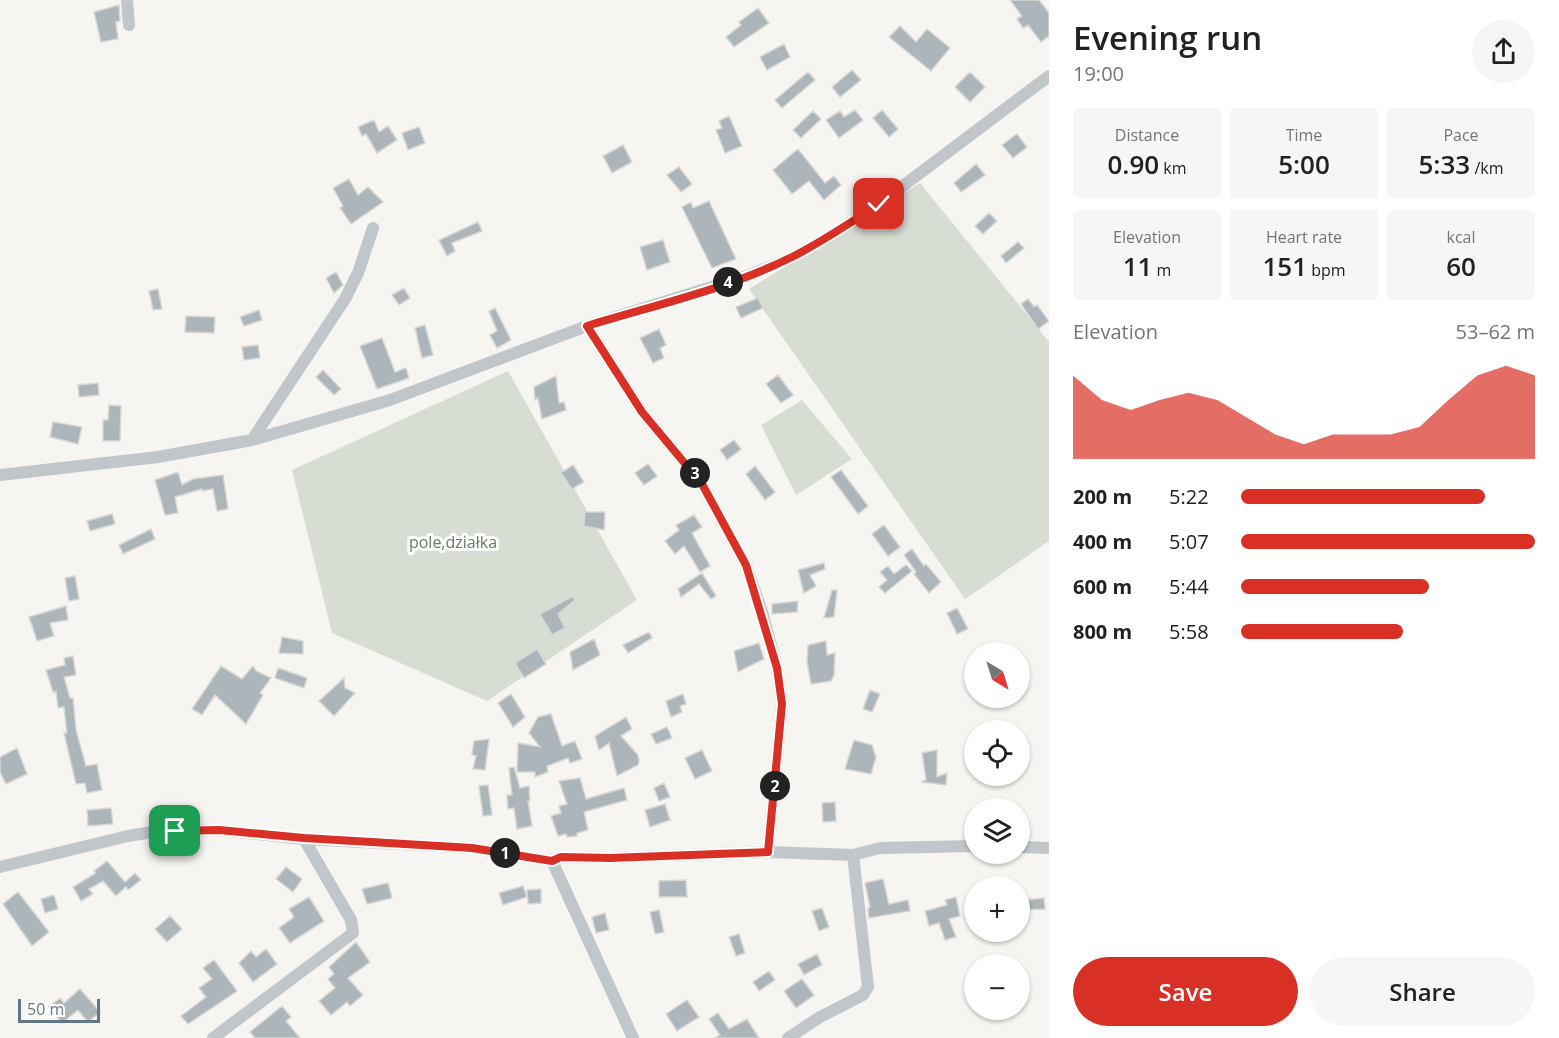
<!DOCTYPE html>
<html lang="en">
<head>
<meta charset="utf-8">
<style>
  :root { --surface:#fff; --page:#f6f6f6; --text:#202124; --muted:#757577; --accent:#d93025 }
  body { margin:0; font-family:"Open Sans",sans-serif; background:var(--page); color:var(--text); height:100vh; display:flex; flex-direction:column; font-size:22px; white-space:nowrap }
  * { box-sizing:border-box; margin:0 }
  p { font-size:20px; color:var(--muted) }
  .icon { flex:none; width:33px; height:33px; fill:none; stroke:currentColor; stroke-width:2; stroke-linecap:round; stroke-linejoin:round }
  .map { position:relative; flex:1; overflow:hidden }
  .details { display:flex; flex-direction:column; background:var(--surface); width:510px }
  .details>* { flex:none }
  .needle { width:39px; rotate:142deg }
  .controls { position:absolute; left:964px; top:642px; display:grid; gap:12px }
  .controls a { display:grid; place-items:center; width:66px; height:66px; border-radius:50%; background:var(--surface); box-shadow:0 2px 4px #0004; font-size:30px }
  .scale { position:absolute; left:18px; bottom:15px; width:82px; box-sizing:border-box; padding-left:6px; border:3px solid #637885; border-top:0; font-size:16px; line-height:21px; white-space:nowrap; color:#637885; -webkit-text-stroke:4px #fff; paint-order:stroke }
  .pin { position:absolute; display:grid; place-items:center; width:51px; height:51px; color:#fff; margin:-26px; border-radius:12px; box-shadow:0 3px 9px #0006 }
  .km { position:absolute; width:30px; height:30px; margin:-15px; border-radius:50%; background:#222; color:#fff; font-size:16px; line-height:30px; text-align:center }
  .round { display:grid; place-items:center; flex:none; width:63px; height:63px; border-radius:32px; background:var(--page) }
  .overview { display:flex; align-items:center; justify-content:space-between; height:102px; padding:0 24px }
  h1 { font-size:33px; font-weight:600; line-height:45px }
  .stats { display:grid; grid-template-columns:repeat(3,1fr); gap:9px; height:102px; padding:6px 24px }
  .stats div { display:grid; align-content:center; border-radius:6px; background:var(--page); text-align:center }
  .stats b { font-size:26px; font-weight:600 }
  .stats small { font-size:16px; font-weight:400 }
  .stats p { font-size:16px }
  .chart { height:168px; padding:12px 24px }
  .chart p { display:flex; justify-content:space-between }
  .chart svg { width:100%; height:108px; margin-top:6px; fill:var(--accent); opacity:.7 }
  .cta { display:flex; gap:12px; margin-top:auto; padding:12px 24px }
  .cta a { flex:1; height:69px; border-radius:36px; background:var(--accent); color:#fff; font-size:24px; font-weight:600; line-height:69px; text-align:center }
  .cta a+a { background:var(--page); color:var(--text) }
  ul { padding:0 24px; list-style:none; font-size:20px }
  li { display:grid; grid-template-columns:96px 72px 1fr; align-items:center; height:45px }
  li i { height:15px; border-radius:8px; background:var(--accent) }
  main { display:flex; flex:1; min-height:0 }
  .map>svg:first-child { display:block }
</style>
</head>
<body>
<main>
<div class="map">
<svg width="1049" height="1038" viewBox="0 0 1049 1038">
  <rect width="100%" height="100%" fill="#f6f5f1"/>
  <path fill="#d7ddd2" d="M920 183 1049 342V541L965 599 749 289Z
    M508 371 637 600 487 701 332 633 292 470Z
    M802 400 852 459 796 495 761 425Z"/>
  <path fill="#acb5b9" stroke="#d7d7d4" stroke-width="1.5" d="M1010 0H1039L1049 13V36L1041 42 1028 25 1023 28 1017 19 1022 16Z
    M119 5 120 21 116 22 118 39 101 42 94 12Z
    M758 8 769 23 734 47 726 37 741 25 739 22Z
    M900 26 916 42 927 29 950 48 931 71 889 37Z
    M784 44 790 57 767 70 760 57Z
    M852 70 861 80 840 97 832 87Z
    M808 72 815 80 782 108 775 100Z
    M970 72 985 87 970 102 955 87Z
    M855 110 863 120 839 138 826 120 840 111 844 117Z
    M882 110 898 129 889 137 873 118Z
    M813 111 821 119 801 138 793 130Z
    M729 116 742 146 725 153 716 130 722 128 719 121Z
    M374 120 379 132 388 126 397 140 377 153 366 134 362 136 358 127Z
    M419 127 425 143 408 150 402 133Z
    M1017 134 1027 147 1013 158 1002 145Z
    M623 145 632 162 612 173 603 156Z
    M798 149 825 183 834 176 841 185 824 200 809 181 792 194 773 170Z
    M976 164 985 175 961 192 954 183Z
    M679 167 692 184 681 192 667 175Z
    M349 179 358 195 368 187 383 202 351 224 340 208 343 206 333 188Z
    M709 201 736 259 712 268 682 207 691 202 693 208Z
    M989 213 997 221 983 234 975 226Z
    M478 222 482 231 452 243 455 251 447 256 439 240Z
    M663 240 670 262 647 270 640 247Z
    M1018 242 1024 248 1006 263 1001 256Z
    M336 272 343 285 334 293 326 278Z
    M404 288 410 298 399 305 392 295Z
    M158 289 162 309 153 310 149 291Z
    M758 298 763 308 741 318 736 307Z
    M1028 299 1034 307 1037 305 1049 321 1038 329 1021 304Z
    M495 308 511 340 497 348 490 335 497 331 489 311Z
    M259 310 262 320 244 326 240 317Z
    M186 316 215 317 214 333 185 332Z
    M425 325 433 355 422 358 415 328Z
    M659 329 666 345 660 348 664 358 653 363 640 338Z
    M382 338 395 372 406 368 409 378 377 389 360 346Z
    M258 345 260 358 244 360 242 347Z
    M323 370 341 389 334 395 316 377Z
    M778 375 793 395 781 403 766 384Z
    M556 376 559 403 564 402 566 410 542 419 538 398 535 400 534 387Z
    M98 383 99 395 79 397 78 385Z
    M109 405 121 406 120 441H103V420H108Z
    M53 422 82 427 78 444 50 437Z
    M734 440 741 449 727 460 720 450Z
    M648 464 657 476 644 485 635 473Z
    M573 465 584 482 572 489 561 473Z
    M755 466 775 492 765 500 746 474Z
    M841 470 868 506 858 514 831 477Z
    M178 472 182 485 193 479 223 475 228 509 217 511 213 489 202 491V489L175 497 178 513 165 515 155 480Z
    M585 512H605L604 530 584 526Z
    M112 514 115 524 90 531 87 521Z
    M694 515 702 527 692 533 710 566 700 572 684 546 675 554 665 541 679 530 676 525Z
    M884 525 900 547 888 556 872 534Z
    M151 529 155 539 123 554 119 545Z
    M912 549 924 566 926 564 941 582 929 593 914 574 916 572 904 555Z
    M824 563 825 569 810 575 816 586 804 593 798 570Z
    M906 565 912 571 885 593 879 587 887 580 880 572 888 566 894 574Z
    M702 573 716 596 711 599 699 584 681 597 678 589Z
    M75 576 79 599 69 601 65 578Z
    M832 590H837L834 617 824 618Z
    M573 596 575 600 558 614 565 628 552 635 540 614Z
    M798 601 797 612 772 614V604Z
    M66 606 68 620 50 623 54 636 37 641 29 617Z
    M957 608 968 629 957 634 947 613Z
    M649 632 652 638 628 653 623 645Z
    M282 637 303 641V654L279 653Z
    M594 639 600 655 573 670 570 652Z
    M826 641 827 655 835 653 834 675 831 681 811 684 807 662 808 645Z
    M759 643 764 659 738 672 734 651Z
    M537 649 546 664 524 678 515 663Z
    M73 656 76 675 64 677 70 698H73L76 730 86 766 97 764 102 790 87 793 85 783 76 784 64 733H67L64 707 58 708 56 691 53 692 46 670 65 665 64 658Z
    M221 666 242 679 253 666 256 671 271 678 260 693 263 695 246 724 215 695 202 715 192 709Z
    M278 668 307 678 304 688 275 678Z
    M344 678 345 688 355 693 334 716 319 701Z
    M870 690 880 694 872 712 863 709Z
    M511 694 525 717 513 727 498 703Z
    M683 694 686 704 680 706 682 712 671 717 666 701Z
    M551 714 562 746 575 741 582 759 570 763 568 758 547 766 548 772 535 777V772H517L518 743 540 747 529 733 538 717Z
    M626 717 632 729 621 736 638 755 639 760 638 765 617 776 609 743 599 750 595 736Z
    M667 727 672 738 656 744 651 734Z
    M489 739 485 770 473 769 476 756 472 755 474 741Z
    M854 740 872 745 876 757 871 774 845 769Z
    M17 748 27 774 6 784 0 772V757Z
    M702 750 712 771 695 779 685 758Z
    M937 750V777L947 773 946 785 921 782 926 780 922 753Z
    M514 767 520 788 529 786 530 801H528L532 826 517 829 514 808 508 809 507 795H512L509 768Z
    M580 778 586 799 624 788 627 800 584 812 588 830 577 833V836L567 837 566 834 558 836 551 816 561 813 559 806 567 804 559 781Z
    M664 783 670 797 659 801 654 788Z
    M488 785 492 815 483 816 479 786Z
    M835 802 836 821 823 822 822 803Z
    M665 804 670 820 650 827 645 810Z
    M111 808 113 824 88 826 87 810Z
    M107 861 125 882 135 873 141 880 128 890 126 887 116 896 103 881 89 889 93 894 81 901 73 887 96 873 94 871Z
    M286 867 302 879 293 892 276 879Z
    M883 879 889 904 908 900 910 911 869 918 868 908 870 907 865 883Z
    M686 880 687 897H659V881Z
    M388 883 392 898 367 904 362 889Z
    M523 886 527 897 503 905 499 893Z
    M541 889V903L528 904 527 890Z
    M18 892 49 932 32 946 3 904Z
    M54 895 58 909 45 913 41 899Z
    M309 897 324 921 290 943 279 928 294 917 289 909Z
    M956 897 960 916 949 919 956 937 945 940 939 923 929 926 925 911 947 905 945 900Z
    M1044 898 1045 909 1025 910 1024 900Z
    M822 908 829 927 819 931 812 911Z
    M659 910 664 932 655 934 650 912Z
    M605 913 609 930 596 933 592 917Z
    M170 916 182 929 167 942 155 929Z
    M739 934 745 953 736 956 729 937Z
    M356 942 370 962 348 978 363 995 350 1006 347 1002 331 1015 319 1001 335 988 328 979 334 974 329 967Z
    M266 949 277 964 253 982 239 963 251 951 256 957Z
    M817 954 822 965 804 975 798 964Z
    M214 960 237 991 188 1024 181 1016 206 997 199 988 212 979 203 968Z
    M769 971 775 980 759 991 753 982Z
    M802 979 814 995 796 1008 784 991Z
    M80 989 100 1012 88 1022 78 1010 62 1023 49 1007 60 998 64 1003Z
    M687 1000 699 1017 677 1031 666 1014Z
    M282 1006 291 1017 286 1021 300 1038H255L250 1032Z
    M718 1013 729 1029 747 1019 759 1038H715L720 1035 709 1019Z"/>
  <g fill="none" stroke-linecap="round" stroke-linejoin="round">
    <path stroke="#c0c6c9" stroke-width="12" d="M127 0 129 25
      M587 326 642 412 702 484 746 565 763 615 777 668 782 704 768 852
      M252 440 345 299 358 273 373 228
      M0 475 158 457 252 440 390 400 587 326 747 276 791 258 829 237 879 204 1049 76
      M1020 847 1049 848
      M552 861 633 1038
      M0 867 128 836 152 832 219 830 304 839 472 848 552 861 561 857 610 858 768 852 853 855 880 848 975 846
      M213 1038 353 933 351 920 304 839
      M788 1038 820 1017 863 995 868 987 853 855"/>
  </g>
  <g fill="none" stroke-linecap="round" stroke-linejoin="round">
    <defs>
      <path id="route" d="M175 831 219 830 304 838 472 848 552 861 561 857 610 858 768 852 782 704 777 668 746 565 702 484 642 412 587 326C655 305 728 289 792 257 822 242 850 223 879 204"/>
    </defs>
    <use href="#route" stroke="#fff" stroke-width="12"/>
    <use href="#route" stroke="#d93025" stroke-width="8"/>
  </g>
  <g text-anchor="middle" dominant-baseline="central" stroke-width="6" stroke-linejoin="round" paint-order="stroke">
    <g font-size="16" fill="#697b62" stroke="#fff">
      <text x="453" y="542">pole,działka</text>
    </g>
  </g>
</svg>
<div class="controls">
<a><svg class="needle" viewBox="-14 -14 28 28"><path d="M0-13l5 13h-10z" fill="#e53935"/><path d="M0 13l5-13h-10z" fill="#757577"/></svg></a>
<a><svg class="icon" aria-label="locate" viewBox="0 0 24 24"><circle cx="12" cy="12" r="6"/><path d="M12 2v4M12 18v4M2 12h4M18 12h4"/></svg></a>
<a><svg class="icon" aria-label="layers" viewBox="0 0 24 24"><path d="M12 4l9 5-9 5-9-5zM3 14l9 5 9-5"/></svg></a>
<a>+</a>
<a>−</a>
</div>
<div class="scale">50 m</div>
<div class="pin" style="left:175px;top:831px;background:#1e9e55"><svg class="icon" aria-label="arrive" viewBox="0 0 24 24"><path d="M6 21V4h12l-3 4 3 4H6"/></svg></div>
<div class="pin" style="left:879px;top:204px;background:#d93025"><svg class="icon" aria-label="check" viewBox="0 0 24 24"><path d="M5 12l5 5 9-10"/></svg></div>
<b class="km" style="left:505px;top:853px">1</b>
<b class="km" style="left:775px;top:786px">2</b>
<b class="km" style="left:695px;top:473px">3</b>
<b class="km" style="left:728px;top:282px">4</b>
</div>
<section class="details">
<div class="overview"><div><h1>Evening run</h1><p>19:00</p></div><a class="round"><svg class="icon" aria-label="share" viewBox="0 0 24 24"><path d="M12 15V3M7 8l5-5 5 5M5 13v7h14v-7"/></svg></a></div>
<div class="stats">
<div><p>Distance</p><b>0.90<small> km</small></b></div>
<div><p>Time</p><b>5:00</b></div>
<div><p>Pace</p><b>5:33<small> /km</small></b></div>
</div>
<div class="stats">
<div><p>Elevation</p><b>11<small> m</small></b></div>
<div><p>Heart rate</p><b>151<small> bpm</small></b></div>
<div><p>kcal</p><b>60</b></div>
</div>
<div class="chart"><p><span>Elevation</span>53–62 m</p>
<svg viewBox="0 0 160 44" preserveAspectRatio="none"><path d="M0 44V10L10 20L20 24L30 20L40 17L50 20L60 27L70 34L80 38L90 34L100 34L110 34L120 31L130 20L140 10L150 6L160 10V44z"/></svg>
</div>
<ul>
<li><b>200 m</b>5:22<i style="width:83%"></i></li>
<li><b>400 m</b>5:07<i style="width:100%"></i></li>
<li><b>600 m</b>5:44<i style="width:64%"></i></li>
<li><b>800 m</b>5:58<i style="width:55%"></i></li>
</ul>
<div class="cta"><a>Save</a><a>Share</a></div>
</section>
</main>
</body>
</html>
